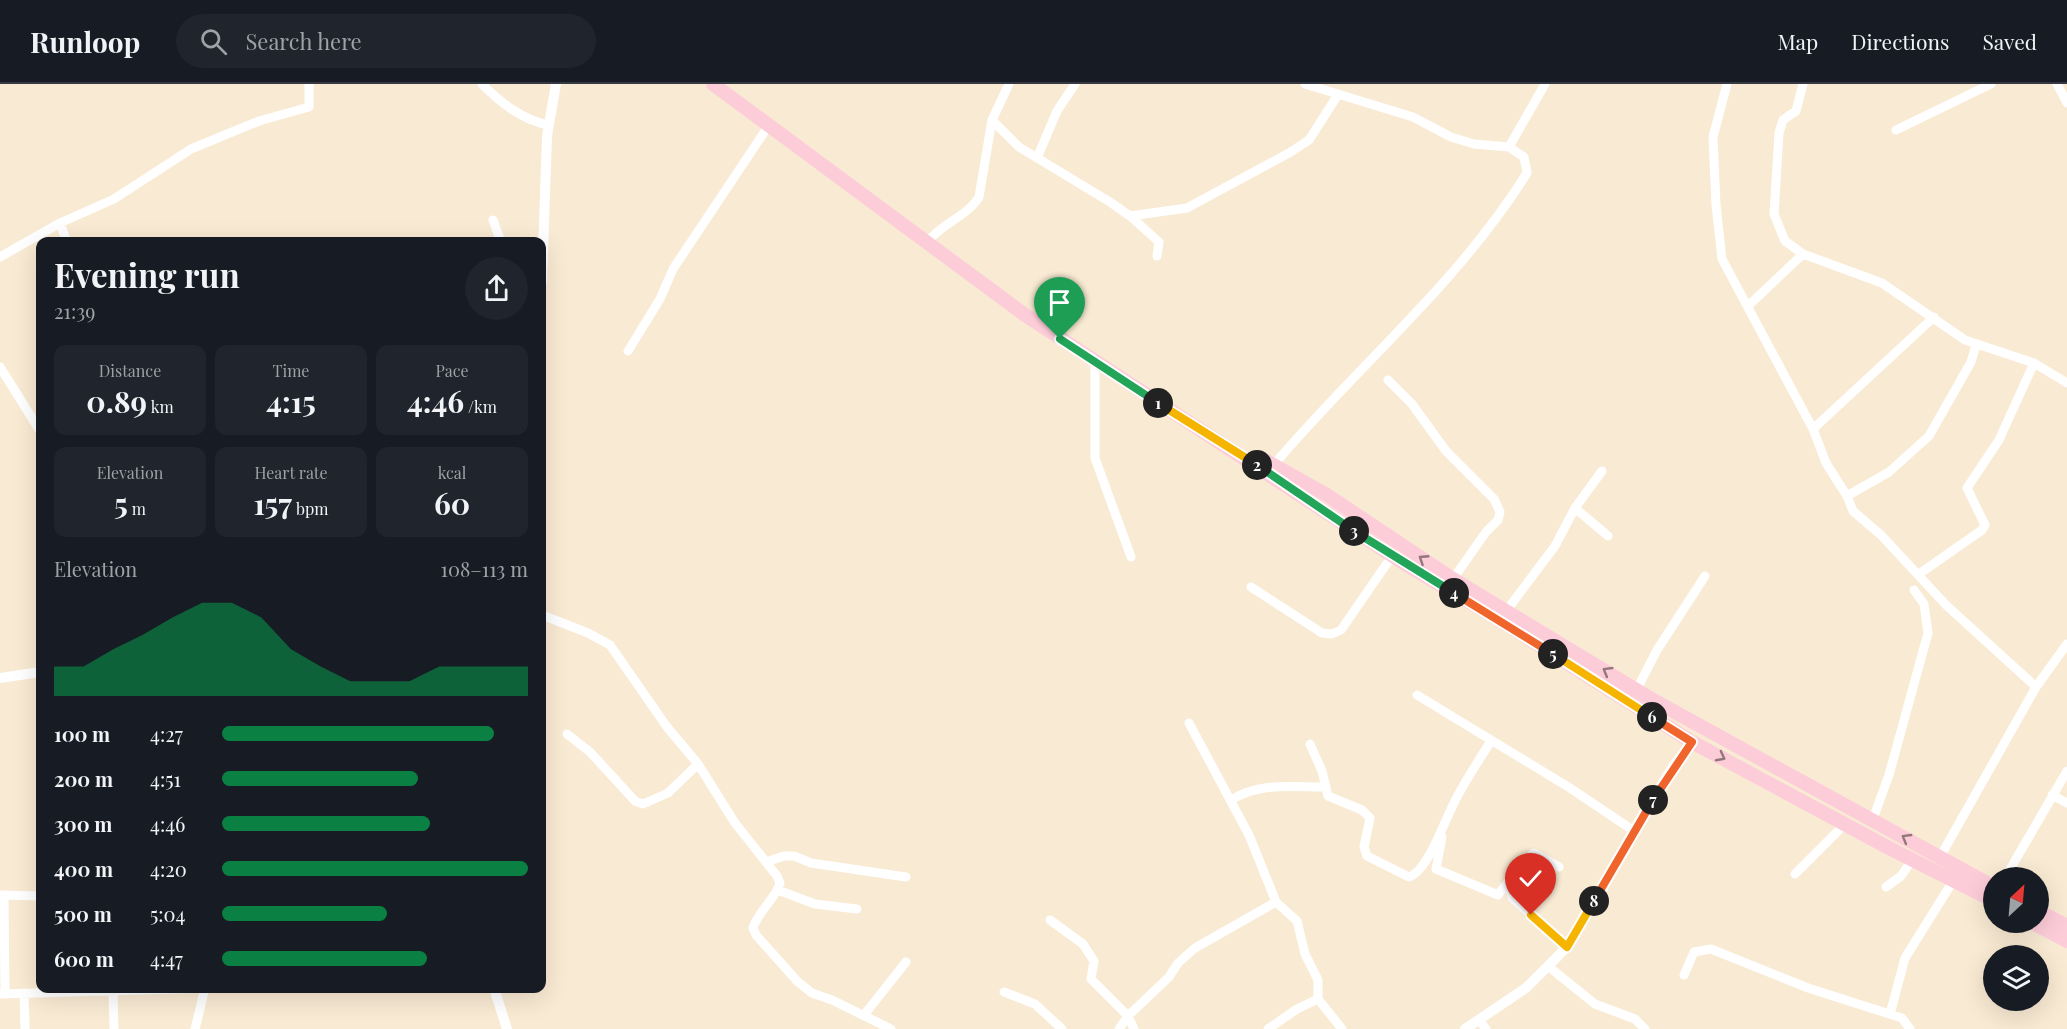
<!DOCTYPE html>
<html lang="en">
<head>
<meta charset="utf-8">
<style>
  :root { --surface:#171b24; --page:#20242c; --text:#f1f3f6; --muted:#9ea1a6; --line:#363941; --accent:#0b8043 }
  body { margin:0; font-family:"Playfair Display",serif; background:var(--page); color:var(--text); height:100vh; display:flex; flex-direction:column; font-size:22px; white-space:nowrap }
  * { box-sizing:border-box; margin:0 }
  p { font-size:20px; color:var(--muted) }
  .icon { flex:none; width:33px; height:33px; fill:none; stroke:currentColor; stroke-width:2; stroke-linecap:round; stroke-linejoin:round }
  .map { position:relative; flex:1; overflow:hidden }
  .drawer { position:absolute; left:36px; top:153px; width:510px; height:756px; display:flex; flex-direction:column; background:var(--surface); border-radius:12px; box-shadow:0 6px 24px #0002 }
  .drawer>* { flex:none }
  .needle { width:39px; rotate:26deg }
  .controls { position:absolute; left:1983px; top:783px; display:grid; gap:12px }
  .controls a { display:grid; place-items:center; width:66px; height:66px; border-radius:50%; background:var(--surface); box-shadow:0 6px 24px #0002; font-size:30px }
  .pin { position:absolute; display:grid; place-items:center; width:51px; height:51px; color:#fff; margin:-62px -26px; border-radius:50% 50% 50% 0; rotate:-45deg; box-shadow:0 0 6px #0007 }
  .pin .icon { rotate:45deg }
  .km { position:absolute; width:30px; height:30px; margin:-15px; border-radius:50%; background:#222; color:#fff; font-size:16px; line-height:30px; text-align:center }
  .round { display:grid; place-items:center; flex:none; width:63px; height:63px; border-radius:32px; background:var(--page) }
  .head { display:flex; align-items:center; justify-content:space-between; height:102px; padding:0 18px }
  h1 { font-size:33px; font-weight:700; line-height:45px }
  .metrics { display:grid; grid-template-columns:repeat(3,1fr); gap:9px; height:102px; padding:6px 18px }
  .metrics div { display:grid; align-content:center; border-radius:12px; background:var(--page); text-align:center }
  .metrics b { font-size:30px; font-weight:700 }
  .metrics small { font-size:16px; font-weight:400 }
  .metrics p { font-size:16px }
  .chart { height:168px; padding:12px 18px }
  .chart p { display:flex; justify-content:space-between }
  .chart svg { width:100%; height:108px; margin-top:6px; fill:var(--accent); opacity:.7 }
  ul { padding:0 18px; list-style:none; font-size:20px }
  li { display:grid; grid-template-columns:96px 72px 1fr; align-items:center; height:45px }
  li i { height:15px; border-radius:8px; background:var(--accent) }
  header { display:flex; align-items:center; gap:36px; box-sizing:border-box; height:84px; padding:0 30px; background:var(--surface); border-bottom:2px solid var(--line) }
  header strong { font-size:28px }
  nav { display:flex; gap:33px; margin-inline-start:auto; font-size:21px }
  .search { width:420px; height:54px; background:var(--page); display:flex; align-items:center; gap:15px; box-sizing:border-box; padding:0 21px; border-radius:33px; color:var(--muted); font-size:22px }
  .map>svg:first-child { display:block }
</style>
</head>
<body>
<header>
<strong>Runloop</strong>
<div class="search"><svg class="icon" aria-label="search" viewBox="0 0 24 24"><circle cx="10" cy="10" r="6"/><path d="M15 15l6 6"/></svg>Search here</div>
<nav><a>Map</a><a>Directions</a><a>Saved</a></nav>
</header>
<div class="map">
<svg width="2067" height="945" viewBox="0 0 2067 945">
  <rect width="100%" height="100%" fill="#f9ead3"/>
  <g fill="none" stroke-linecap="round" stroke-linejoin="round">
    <path stroke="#fff" stroke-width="9" d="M482 0C501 19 521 35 548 41
      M1727 0 1713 53 1716 121 1722 175 1813 345 1826 379 1847 412 1853 427 1881 451 1946 521 2036 603
      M1803 0 1796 27 1783 36 1779 49 1774 130 1785 157 1803 170 1882 199 1965 256 2034 279 2067 299
      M2057 0 2067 19
      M992 36 1019 63 1110 118 1130 132 1159 158 1157 172
      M1896 46 1991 0
      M1509 63 1545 0
      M1037 74 1057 27 1075 0
      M1130 132 1187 124 1289 69 1309 56 1337 12
      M493 136 501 158
      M60 139 67 158
      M932 153C946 138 969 130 979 113L992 36 1009 0
      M0 173 60 139 114 115 191 65 259 37 309 23V0
      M1748 222 1803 170
      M628 267 660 215 673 185 769 41
      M1095 278V374L1131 473
      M0 283 40 347
      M1388 296 1412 320 1446 367 1494 415 1500 428 1498 436 1486 448 1453 495
      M1813 345 1934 233
      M1271 384C1354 285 1458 200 1527 89L1524 73 1509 63 1474 60 1451 53 1413 33 1305 0
      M1847 412 1889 388 1929 352 1971 278 1976 261
      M1575 424 1608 452
      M1919 490 1982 446 1985 441 1967 404 1999 356 2034 279
      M1251 503 1322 549 1332 550 1341 546 1392 472
      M1507 526 1555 462 1575 424 1602 387
      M542 531 588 549 610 561 667 643 698 680 735 739 777 792 780 799C775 816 758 827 753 844L756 851 798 898 812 909 832 916 891 945
      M1637 605 1657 566 1705 492
      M1417 611 1570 704 1634 747
      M1189 639 1249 751 1276 818 1297 837 1305 870 1318 896V915L1342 945
      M567 650 590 668 635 717 643 720 668 709 698 680
      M1310 660 1322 687 1328 712 1362 726 1370 734 1364 763 1367 772 1409 793C1429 786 1446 732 1457 713 1467 694 1479 676 1491 657
      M2052 711 2067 719
      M1231 716C1260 698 1292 703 1326 703
      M1873 735 1889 691 1928 549 1924 520 1914 506
      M1442 753 1436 785 1498 811 1508 798 1512 814 1567 863
      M1940 773 2036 603 2067 560
      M766 778 784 772H794L811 779 906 793
      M1795 790 1845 740
      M2005 794 2067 687
      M1508 798 1519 780 1534 769 1559 783
      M1886 803 1901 792 1912 776
      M778 806 815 820 857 825
      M0 811 40 812
      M4 811 5 910
      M1050 836 1083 860 1094 877 1091 895 1128 932 1134 945
      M1549 883 1595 920 1635 935 1645 945
      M1684 891 1694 868 1711 865 1808 904 1902 934 1910 945
      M113 907 114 945
      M1004 908 1035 920 1062 945
      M24 909 25 945
      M0 910 214 904
      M1890 930 1905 874 1953 797
      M864 931 906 878
      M1479 936 1486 945
      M195 945 205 904
      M1119 945 1128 932 1169 893 1178 879 1195 864 1276 818
      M1268 945 1297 925 1318 915"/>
    <path stroke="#fff" stroke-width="10" d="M542 198 547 52 556 0
      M0 594 40 588
      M494 904 507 945
      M1465 945 1526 904 1567 863 1640 736 1674 681 1692 658"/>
    <path stroke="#fdccd9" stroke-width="14" d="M713 0 1025 231 1405 480 1493 532 1692 658 1889 764 1994 817
      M1263 375 1327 411 1453 495 1653 616 1994 803
      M2038 827 2067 842
      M2031 838 2067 857"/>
  </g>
  <defs><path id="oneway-chevron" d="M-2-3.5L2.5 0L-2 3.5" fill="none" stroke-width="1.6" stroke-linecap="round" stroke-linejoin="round" transform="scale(1.5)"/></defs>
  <g stroke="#92787a">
    <use href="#oneway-chevron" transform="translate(1423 475) rotate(-147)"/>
    <use href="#oneway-chevron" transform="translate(1607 587) rotate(-149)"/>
    <use href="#oneway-chevron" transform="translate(1721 673) rotate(28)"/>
    <use href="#oneway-chevron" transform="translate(1906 754) rotate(-150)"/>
  </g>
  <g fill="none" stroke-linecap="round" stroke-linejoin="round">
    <defs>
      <path id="split-1" d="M1060 255 1158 319"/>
      <path id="split-2" d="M1158 319 1257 381"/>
      <path id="split-3" d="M1257 381 1354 447"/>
      <path id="split-4" d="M1354 447 1454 509"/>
      <path id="split-5" d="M1454 509 1553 570"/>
      <path id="split-6" d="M1553 570 1652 633"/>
      <path id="split-7" d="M1652 633 1692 658 1653 716"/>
      <path id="split-8" d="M1594 817 1653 716"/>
      <path id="split-9" d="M1531 831 1567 863 1594 817"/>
    </defs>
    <use href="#split-1" stroke="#fff" stroke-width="12"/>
    <use href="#split-2" stroke="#fff" stroke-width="12"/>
    <use href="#split-3" stroke="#fff" stroke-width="12"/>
    <use href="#split-4" stroke="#fff" stroke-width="12"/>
    <use href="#split-5" stroke="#fff" stroke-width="12"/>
    <use href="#split-6" stroke="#fff" stroke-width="12"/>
    <use href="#split-7" stroke="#fff" stroke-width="12"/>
    <use href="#split-8" stroke="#fff" stroke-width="12"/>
    <use href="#split-9" stroke="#fff" stroke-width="12"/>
    <use href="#split-1" stroke="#22a559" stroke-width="8"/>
    <use href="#split-2" stroke="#f5b400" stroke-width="8"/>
    <use href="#split-3" stroke="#22a559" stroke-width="8"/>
    <use href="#split-4" stroke="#22a559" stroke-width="8"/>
    <use href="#split-5" stroke="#f0652b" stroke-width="8"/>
    <use href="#split-6" stroke="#f5b400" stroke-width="8"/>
    <use href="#split-7" stroke="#f0652b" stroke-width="8"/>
    <use href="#split-8" stroke="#f0652b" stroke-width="8"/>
    <use href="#split-9" stroke="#f5b400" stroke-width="8"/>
  </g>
</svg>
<div class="controls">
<a><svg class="needle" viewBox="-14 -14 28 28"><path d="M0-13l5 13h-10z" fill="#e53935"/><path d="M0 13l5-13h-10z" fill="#9ea1a6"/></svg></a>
<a><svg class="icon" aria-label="layers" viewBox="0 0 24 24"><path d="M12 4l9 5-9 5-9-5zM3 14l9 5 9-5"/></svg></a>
</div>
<div class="pin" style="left:1060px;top:255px;background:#1e9e55"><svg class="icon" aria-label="arrive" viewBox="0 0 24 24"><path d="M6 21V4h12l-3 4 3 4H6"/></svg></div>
<div class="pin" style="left:1531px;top:831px;background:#d93025"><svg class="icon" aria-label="check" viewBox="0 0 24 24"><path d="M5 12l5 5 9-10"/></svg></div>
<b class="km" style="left:1158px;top:319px">1</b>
<b class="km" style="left:1257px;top:381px">2</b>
<b class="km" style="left:1354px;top:447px">3</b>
<b class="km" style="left:1454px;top:509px">4</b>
<b class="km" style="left:1553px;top:570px">5</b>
<b class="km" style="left:1652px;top:633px">6</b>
<b class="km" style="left:1653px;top:716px">7</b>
<b class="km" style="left:1594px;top:817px">8</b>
<section class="drawer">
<div class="head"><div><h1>Evening run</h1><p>21:39</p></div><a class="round"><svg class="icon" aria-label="share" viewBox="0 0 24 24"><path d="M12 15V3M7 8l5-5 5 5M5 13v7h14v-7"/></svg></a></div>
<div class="metrics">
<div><p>Distance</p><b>0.89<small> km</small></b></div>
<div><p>Time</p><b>4:15</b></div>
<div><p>Pace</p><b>4:46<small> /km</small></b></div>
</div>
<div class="metrics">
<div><p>Elevation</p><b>5<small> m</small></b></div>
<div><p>Heart rate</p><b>157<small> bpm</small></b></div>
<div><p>kcal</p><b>60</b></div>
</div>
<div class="chart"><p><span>Elevation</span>108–113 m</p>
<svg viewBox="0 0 160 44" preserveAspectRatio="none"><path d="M0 44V32L10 32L20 25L30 19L40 12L50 6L60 6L70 12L80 25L90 32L100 38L110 38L120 38L130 32L140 32L150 32L160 32V44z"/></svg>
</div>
<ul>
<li><b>100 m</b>4:27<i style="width:89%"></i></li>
<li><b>200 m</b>4:51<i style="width:64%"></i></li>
<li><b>300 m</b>4:46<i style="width:68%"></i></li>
<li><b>400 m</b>4:20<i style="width:100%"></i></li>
<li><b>500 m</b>5:04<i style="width:54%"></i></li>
<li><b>600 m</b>4:47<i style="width:67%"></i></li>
</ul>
</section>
</div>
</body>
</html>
